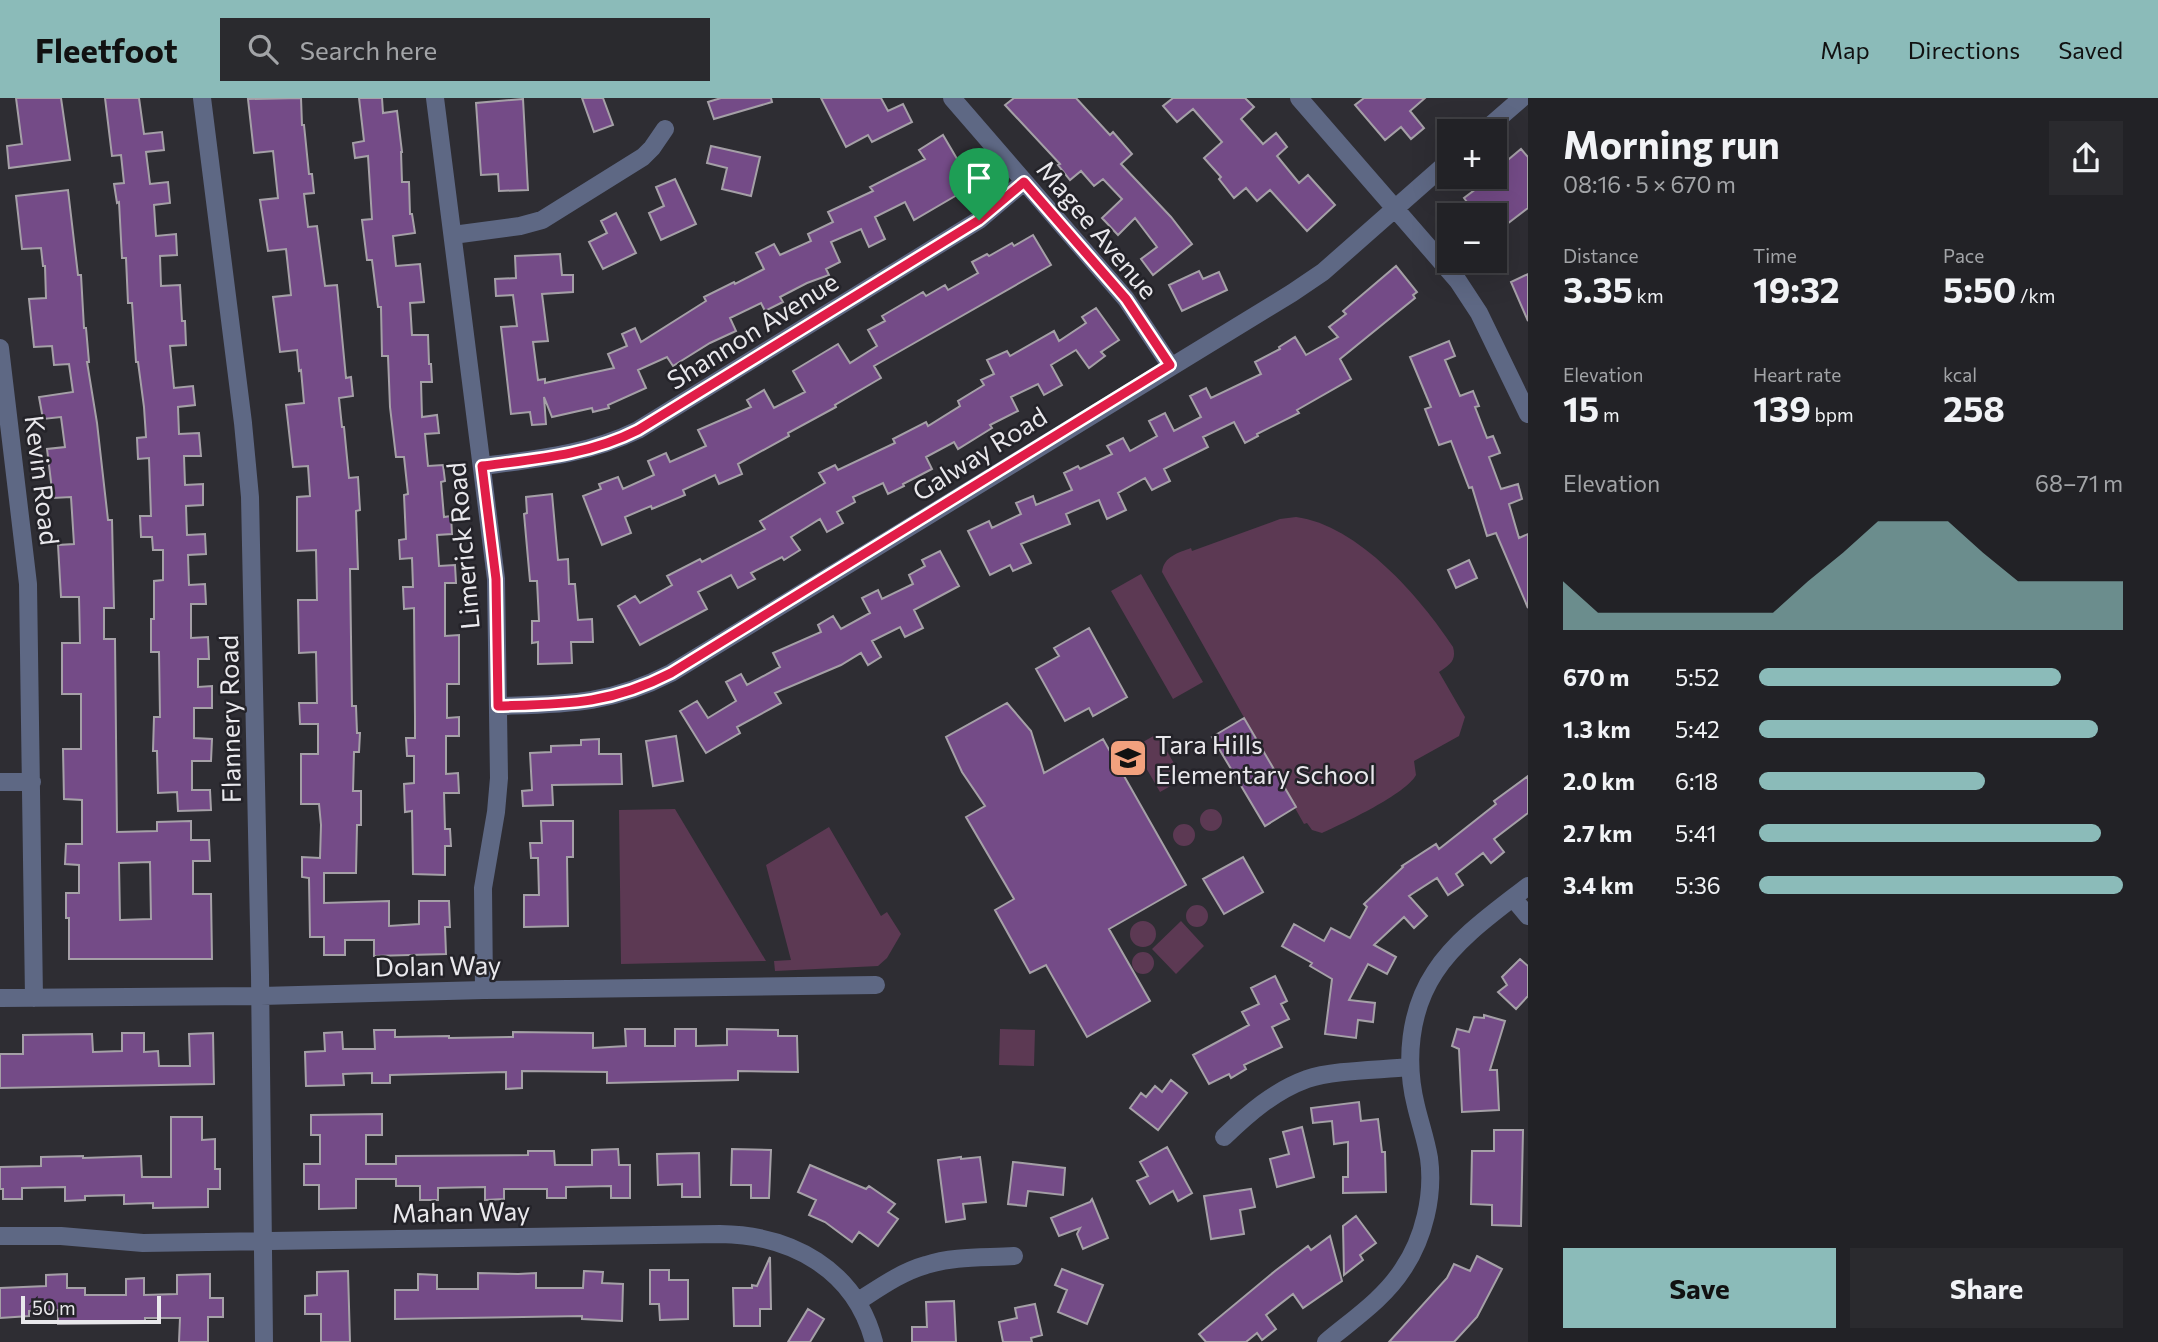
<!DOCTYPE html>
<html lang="en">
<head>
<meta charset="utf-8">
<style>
  :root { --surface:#222226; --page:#2a2a2e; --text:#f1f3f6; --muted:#a2a4a7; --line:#3f3f43; --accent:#8bbbb9 }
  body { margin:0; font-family:Commissioner,sans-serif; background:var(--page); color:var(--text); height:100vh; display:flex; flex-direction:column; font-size:26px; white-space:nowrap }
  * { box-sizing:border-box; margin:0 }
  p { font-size:23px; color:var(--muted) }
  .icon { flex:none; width:38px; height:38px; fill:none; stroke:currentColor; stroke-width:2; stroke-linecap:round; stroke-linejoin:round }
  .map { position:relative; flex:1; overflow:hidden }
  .sheet { display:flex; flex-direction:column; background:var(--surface); width:630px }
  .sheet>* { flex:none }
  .fabs { position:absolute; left:1437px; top:21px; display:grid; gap:14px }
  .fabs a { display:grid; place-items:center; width:70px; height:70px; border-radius:0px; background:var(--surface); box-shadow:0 7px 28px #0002,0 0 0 2px var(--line); font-size:35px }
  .scale { position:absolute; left:21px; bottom:18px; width:140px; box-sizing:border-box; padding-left:7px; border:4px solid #e9e8ec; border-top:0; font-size:19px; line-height:24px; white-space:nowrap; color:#e9e8ec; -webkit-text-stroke:5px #242329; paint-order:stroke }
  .pin { position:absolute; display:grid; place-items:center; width:60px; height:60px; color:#fff; margin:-72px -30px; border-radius:50% 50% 50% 0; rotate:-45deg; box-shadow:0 0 7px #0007 }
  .pin .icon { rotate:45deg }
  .round { display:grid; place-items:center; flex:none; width:74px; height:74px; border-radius:0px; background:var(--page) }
  .summary { display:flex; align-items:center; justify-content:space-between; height:119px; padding:0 35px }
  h1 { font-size:38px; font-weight:700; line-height:52px }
  .stats { display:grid; grid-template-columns:repeat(3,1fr); gap:10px; height:119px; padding:7px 35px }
  .stats div { display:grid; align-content:center }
  .stats b { font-size:35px; font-weight:700 }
  .stats small { font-size:19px; font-weight:400 }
  .stats p { font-size:19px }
  .chart { height:196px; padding:14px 35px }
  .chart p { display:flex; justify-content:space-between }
  .chart svg { width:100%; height:126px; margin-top:7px; fill:var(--accent); opacity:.7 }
  .action { display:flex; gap:14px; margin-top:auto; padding:14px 35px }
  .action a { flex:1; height:80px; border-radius:0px; background:var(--accent); color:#111; font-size:28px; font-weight:700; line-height:80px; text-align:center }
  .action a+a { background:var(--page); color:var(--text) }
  ul { padding:0 35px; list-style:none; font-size:23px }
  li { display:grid; grid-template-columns:112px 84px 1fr; align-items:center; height:52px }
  li i { height:18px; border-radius:9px; background:var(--accent) }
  header { display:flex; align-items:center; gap:42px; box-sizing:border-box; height:98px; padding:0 35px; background:var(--accent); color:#111 }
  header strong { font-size:33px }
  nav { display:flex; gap:38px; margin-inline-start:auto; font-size:24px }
  .search { width:490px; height:63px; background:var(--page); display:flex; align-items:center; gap:18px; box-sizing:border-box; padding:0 24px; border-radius:0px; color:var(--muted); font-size:26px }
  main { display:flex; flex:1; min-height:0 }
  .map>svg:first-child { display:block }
</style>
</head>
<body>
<header>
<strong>Fleetfoot</strong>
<div class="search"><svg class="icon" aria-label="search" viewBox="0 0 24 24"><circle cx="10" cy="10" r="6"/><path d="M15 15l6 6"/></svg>Search here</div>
<nav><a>Map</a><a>Directions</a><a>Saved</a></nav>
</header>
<main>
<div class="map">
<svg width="1528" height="1244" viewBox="0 0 1528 1244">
  <rect width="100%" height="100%" fill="#2e2d33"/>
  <path fill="#5c3953" d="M1296 419C1358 427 1421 500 1453 549 1457 563 1449 567 1439 574L1465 619 1459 638 1414 663 1416 677C1406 696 1344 725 1322 735L1312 732 1307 725 1304 726 1162 474C1164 458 1178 455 1191 450L1192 453 1280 421Z
    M1141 476 1203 584 1173 601 1111 493Z
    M1157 636 1183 681 1160 694 1134 649Z
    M675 711 766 863 621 866 619 712Z
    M1200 722a11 11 0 1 1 22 0a11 11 0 1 1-22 0Z
    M1173 737a11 11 0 1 1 22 0a11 11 0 1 1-22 0Z
    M829 729 881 818 887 814 901 836 887 860 878 868 775 873 774 863 791 862 766 767Z
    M1186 818a11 11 0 1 1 22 0a11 11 0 1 1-22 0Z
    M1130 836a13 13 0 1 1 26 0a13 13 0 1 1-26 0Z
    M1181 823 1204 848 1176 876 1152 851Z
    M1132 865a11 11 0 1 1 22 0a11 11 0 1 1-22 0Z
    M1000 931 1035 932 1034 968 999 967Z"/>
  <path fill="#744b87" stroke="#a5a0a7" stroke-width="2" fill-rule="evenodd" d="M16 0H61L70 62 9 70 7 48 22 46Z
    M105 0H139L144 36 162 34 164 52 146 54 150 86 168 84 170 105 154 107 156 138 176 136 177 157 160 158 161 188 180 187 182 223H185L186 247 170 248 174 290 193 288 195 307 178 309 179 336 199 335 201 358H184L185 387 203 386V407L186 408 187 437 205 436 206 456 188 457 189 487 205 486 206 506H191V540L208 539 209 561H198V589L212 588V610H194V640L212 641 211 663H192V692H210L211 712 178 713 177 694 158 695 157 653H153L154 619H160L159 554H151V521H154V483L163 482V452H153L152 439H141L140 418H151L149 360 138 361 137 340 146 339 144 309 138 264H136L132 205H128L126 160H122L119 104 117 105 114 86 124 85 121 57 112 58Z
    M301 0 302 27H304L309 76H312L314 95 304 96 308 129 317 128 325 188 337 187 346 280 351 279 353 298 339 300 342 329H344L349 380 358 379 360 412 356 413 358 471H350L352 608H356L357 635H360L359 654H354L353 693H361V727H357L356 775H324V805L389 803V828L419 826V803H449L450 829H445L446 856 374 858V842H345V857H324V839H310L309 780 302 779V759L320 760 321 727 319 706H301V656H318V626H300L299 605H317L316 554 299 555 298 502H317L316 452 297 453V399L310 398 308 368 293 369 286 307 304 305 301 272 299 273 297 252 280 254 273 199 291 197 286 151 268 153 260 102 278 100 273 53 254 55 248 1Z
    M359 0H382L383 15 397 13 402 54H401L402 84H409L410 116H412L415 135 393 138 396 168 420 166 424 204 410 205 412 237H428L429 266H431L432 284H421L422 319 437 317 439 335 425 336 428 368 443 367 445 383 441 384 444 419 451 418 452 436 437 437 439 468 455 467 456 485H445V538L459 537V586H447V620L459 619V638H446V676L458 675 459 695H444L445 731H450L451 748H445V777L413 776 412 713 405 714 404 686 414 685V658H407L406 640H415V620L414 510 404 511 403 489H413L412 460 400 461 399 442 406 441 404 397 408 396 404 359H396L390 309 388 258H382L381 209H378L372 162H367L362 122 372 121 368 58 355 60 353 45 364 43Z
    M582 0H603L613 27 594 34Z
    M721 0H771L772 4 714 21 708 4Z
    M821 0H881L888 13 903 6 912 24 872 44 868 37 846 49Z
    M1014 0H1076L1110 37 1113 34 1132 56 1121 66 1171 119 1192 146 1153 177 1141 161 1157 149 1135 120 1118 137 1102 120 1122 101 1103 81 1094 88 1081 73 1070 82 1058 67 1060 66 1005 7Z
    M1173 0H1245L1254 9 1241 21 1263 46 1276 35 1287 49 1277 58 1299 85 1308 77 1335 107 1307 133 1270 92 1257 103 1246 90 1234 100 1219 81 1221 79 1204 60 1222 44 1193 11 1177 24 1163 8Z
    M1364 0H1425L1410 13 1424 30 1411 41 1401 29 1385 42 1355 7Z
    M523 1 528 92 499 93 498 76 481 77 476 5Z
    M943 37 970 83 954 92 957 97 914 122 905 104 875 119 885 141 869 149 861 131 831 144 840 164 826 171 829 177 807 185 780 199 783 204 765 213 761 205 730 220 736 233 710 245 673 268 667 259 638 272 646 290 608 307 609 310 593 314 592 310 552 319 544 299 546 326 532 327 530 314 511 316 501 229 517 228 513 197 496 198 495 181 516 180 515 158 560 156 562 177H573V194L542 196 548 243 533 244 538 282 545 281V285L614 270 608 256 627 248 622 236 635 230 641 244 706 203 704 199 734 184 735 186 764 171 756 155 774 146 780 157 811 143 808 136 833 124 828 114 873 93 870 89 925 61 919 52Z
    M711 48 760 59 751 98 722 91 727 70 707 65Z
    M1521 51 1528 59V110L1494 136V117H1477L1464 100 1480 88 1482 91 1507 70 1503 66Z
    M675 81 696 126 661 142 649 115 664 108 656 89Z
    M68 92 78 177H81L84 230H86L89 264H87L97 325 108 422H112L114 510H104V541H115L117 734 157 733V724L191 723V742H209L210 763H193V796H211L212 861H69V820H66V795H79V767L65 766 66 746H82V702L64 701 63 651H81V596H62V545H80L79 499H61L58 447 74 446 71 399 53 400 47 351 65 349 61 319 43 321 39 299 73 294 69 266 54 267 52 248 34 249 29 201 46 200 45 168H43L41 150 22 151 16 98ZM150 764 151 821 120 822 119 765Z
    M616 115 636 155 603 171 589 144 607 135 601 123Z
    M1033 137 1051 167 874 268 881 280 835 307 836 309 788 335 789 338 738 366 742 376 719 386 715 377 683 392 685 397 652 411 651 408 625 419 631 435 602 447 583 398 601 391 599 386 618 379 623 391 654 377 648 363 666 355 670 364 706 348 698 332 751 309 747 302 764 292 774 310 805 294 793 273 838 246 850 265 877 248 868 232 885 223 882 218 923 194 926 198 945 187 948 192 978 175 972 164 987 156 989 158 1012 145 1014 148Z
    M1396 168 1417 194 1413 197 1415 200 1340 261 1351 281 1297 312 1299 315 1257 336 1258 338 1245 345 1234 324 1203 339 1208 349 1164 371 1170 383 1152 392 1145 380 1118 395 1126 412 1107 421 1099 402 1066 416 1070 426 1021 446 1031 465 1013 473 1010 467 990 477 968 433 989 423 992 430 1021 416 1016 405 1033 398 1036 407 1072 392 1064 375 1078 368 1080 371 1112 356 1107 348 1123 340 1130 353 1157 338 1149 323 1165 315 1174 333 1201 319 1190 298 1206 290 1211 300 1261 276 1255 264 1280 251 1279 249 1295 239 1306 257 1338 239 1329 229 1346 216 1343 213Z
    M1199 173 1203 181 1219 174 1227 192 1182 213 1169 187Z
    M1528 176V223L1511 184Z
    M1096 210 1119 242 1101 254 1105 258 1089 270 1076 252 1051 267 1062 287 1044 297 1038 286 1011 299 1018 313 990 327 992 330 958 351 954 344 926 359 932 371 903 386 904 388 888 396 883 385 853 399 855 404 837 414 843 425 827 434 820 421 791 439 800 452 784 462 782 459 751 475 755 481 738 490 731 477 698 494 707 511 640 547 618 508 635 498 640 505 672 487 667 478 700 461 702 464 765 431 760 423 825 385 819 375 835 367 838 372 895 345 893 341 926 324 928 328 960 308 958 303 984 287 981 282 994 276 987 262 1007 253 1010 258 1054 233 1059 243 1086 225 1082 219Z
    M1449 243 1455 258 1445 262 1460 298 1473 293 1479 308 1475 309 1487 340 1493 338 1500 355 1489 359 1501 391 1518 386 1522 401 1509 406 1519 440 1528 436V510L1496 435 1487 438 1472 389 1469 390 1451 343 1439 347 1425 311 1431 309 1410 259Z
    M552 396 558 462 568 461 569 486H575L578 522 592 521 593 544H571L572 565 538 566V544L532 545V523H539L537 483H530L524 416 527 415 526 399Z
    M940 453 959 488 914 512 923 530 905 539 900 529 872 543 881 559 868 567 861 555 841 567 775 595 781 605 737 629 740 635 706 655 680 613 697 603 708 620 736 603 726 584 741 576 747 587 780 569 773 555 821 534 818 527 833 518 841 531 870 515 862 500 878 492 882 501 913 486 909 477 925 468 922 462Z
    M1469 462 1477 480 1456 490 1448 472Z
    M1089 530 1127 599 1093 618 1089 610 1065 623 1036 571 1059 558 1054 550Z
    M1007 605 1031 633 1044 675 1103 641 1186 787 1109 831 1150 903 1087 939 1046 867 1030 875 995 812 1014 801 966 719 985 708 962 674 946 639Z
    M1244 620 1296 709 1265 728 1212 639Z
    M676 638 683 683 653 688 646 643Z
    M599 641V656H621L622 686 552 687 553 707 523 708 522 693 532 692 530 655 551 654V648L581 647V642Z
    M1528 678V715L1494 741 1504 754 1491 765 1483 755 1456 776 1463 787 1448 797 1437 780 1409 798 1427 818 1414 830 1404 819 1374 847 1396 859 1387 876 1368 866 1349 902 1375 905 1373 924 1358 922 1356 940 1325 936 1332 881 1310 868 1312 865 1282 848 1294 826 1324 843 1331 830 1350 840 1367 809 1364 806 1403 769 1402 768 1436 746 1439 751 1496 706 1494 703Z
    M541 723H573V759H567L568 828 524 829V797H539L538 760H531L530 745H542Z
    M1243 759 1263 794 1224 816 1203 781Z
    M1520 861 1528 868V898L1516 911 1498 894 1507 887 1502 879Z
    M1275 878 1287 903 1281 906 1289 921 1272 929 1282 949 1244 967 1246 971 1231 980 1229 976 1209 986 1193 957 1249 927 1242 914 1259 906 1251 890Z
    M1484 917 1505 923 1490 972H1497L1499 1012 1462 1014 1459 951 1452 948 1457 931 1469 934 1474 919 1484 920Z
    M625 931H645V948H675V931H696V948L727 947V931L778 932V938H797L798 974 738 973V982L607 985V974L522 973V990L506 991V974L390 977V985H372V975L343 976 344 987 306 988 305 954 325 953 324 935 342 934 343 951H375L374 932H395V939L449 938V940L513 939V934L593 935V950L626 948Z
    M122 935H144V954L158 953 159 968H190L189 936 213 935 214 986 0 990V956H23V937L92 936 93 954 122 953Z
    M1171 982 1187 995 1158 1032 1130 1010 1141 995 1146 999 1155 988 1162 994Z
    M1359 1004 1361 1023 1378 1021 1382 1054H1385L1386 1094 1343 1095V1079H1348V1044L1334 1046 1332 1023 1313 1025 1311 1010Z
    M382 1016V1037H366V1066H396V1058L528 1057V1053H554L555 1067H592V1052L618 1051 619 1067H630V1100H611V1088L566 1089V1100H547V1091H504V1101L485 1102V1089L438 1090V1102H420V1088H396V1081H356V1110L319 1111V1087H304V1066H320V1037H311V1017Z
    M171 1019H202V1042L215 1041V1071H220V1091H208V1109L153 1110V1105L124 1106V1097L85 1098V1102L65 1103V1089L22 1090V1101H3V1091H0V1069L41 1068V1059L83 1058V1060L141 1058 142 1079H171Z
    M1302 1029 1314 1079 1277 1089 1270 1061 1289 1056 1283 1034Z
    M1494 1032H1523L1521 1128 1492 1127V1107L1471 1106 1472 1053H1494Z
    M1167 1049 1192 1095 1178 1103 1173 1093 1150 1106 1137 1083 1148 1078 1140 1064Z
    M732 1051 771 1052 769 1100H751V1087H731Z
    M699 1055 700 1099H682V1086L658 1087 657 1056Z
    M961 1059V1061L980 1059 986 1104 963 1106 965 1121 946 1124 938 1062Z
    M1013 1064 1065 1070 1063 1097 1028 1093 1026 1108 1008 1106Z
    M810 1067 866 1091 869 1088 895 1106 888 1114 898 1121 878 1148 859 1134 852 1144 825 1124 809 1117 816 1102 798 1094Z
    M1251 1091 1255 1109 1240 1112 1244 1136 1211 1141 1204 1098Z
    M1092 1101 1108 1140 1083 1151 1077 1136 1080 1130 1059 1138 1051 1120 1090 1104Z
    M1356 1118 1376 1145 1360 1157 1363 1162 1344 1177 1343 1128Z
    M1330 1138 1342 1183 1303 1210 1293 1196 1266 1217 1276 1231 1262 1242 1257 1235 1246 1244H1206L1199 1236 1275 1173 1308 1148 1311 1152Z
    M1477 1158 1502 1171 1477 1219 1454 1244H1389L1447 1180 1454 1166 1470 1173Z
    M770 1159 771 1211H760V1228H734L733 1190H752V1187L757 1188Z
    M1062 1171 1103 1187 1087 1226 1058 1214 1067 1192 1055 1187Z
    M650 1172H669V1182H688V1221L660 1222 659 1206H650Z
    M348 1173 350 1244H321V1216H305V1198L317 1197V1174Z
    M584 1173 603 1174 602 1185 623 1186 622 1223 582 1221V1218L395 1221V1192H418V1176L437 1177V1191H478V1175L518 1176 536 1175V1190H583Z
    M67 1176V1190H85V1197H126V1181L144 1180V1197L177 1196V1177L210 1176V1200H223V1219H208V1244H179L180 1220H145V1225L58 1226V1212L29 1213V1218L0 1220V1190L46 1188V1177Z
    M954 1203 956 1244H912V1229H927L926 1204Z
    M1035 1206 1042 1237 1031 1240 1032 1244H1003L999 1224 1017 1220 1015 1210Z
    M808 1211 824 1221 810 1244H788Z"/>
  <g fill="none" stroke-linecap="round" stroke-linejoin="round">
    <path stroke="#5e6884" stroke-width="18" d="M202 0 243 325 250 399 260 877 264 1244
      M435 0 496 481 499 680 496 714 483 790 484 892
      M952 0 1126 201 1170 267
      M1299 0 1458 183 1479 215 1528 316
      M1484 33 1522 0
      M453 137 520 128 542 122 643 59 652 50 665 31
      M0 250 28 486 34 900
      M483 368C537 361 589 356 638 332L979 122 1024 84
      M498 608C565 606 609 607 671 575L1292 195 1323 174 1449 63
      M0 684H32
      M1513 800 1528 818
      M0 900 261 898 484 892 876 887
      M1224 1039C1249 1015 1274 993 1307 981 1333 972 1381 972 1409 969
      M0 1138H61L143 1145 720 1136C791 1137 855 1171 874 1244
      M857 1204C879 1190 901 1174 926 1167 954 1158 985 1160 1014 1158
      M1326 1244C1352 1222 1384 1201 1403 1171 1424 1140 1434 1097 1429 1060 1426 1042 1420 1025 1416 1008 1405 964 1409 913 1435 874 1457 840 1496 813 1528 788"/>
  </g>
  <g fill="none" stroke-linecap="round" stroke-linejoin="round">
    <defs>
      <path id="route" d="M1024 84 1126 201 1170 267 671 575C609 607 565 606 498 608L496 481 482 368C536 361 589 357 638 332L979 122Z"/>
    </defs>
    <use href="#route" stroke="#fff" stroke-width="14"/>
    <use href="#route" stroke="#e11d48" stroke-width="9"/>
  </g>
  <defs>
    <symbol id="school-square" viewBox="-11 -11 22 22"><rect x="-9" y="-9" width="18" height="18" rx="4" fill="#f2a17e" stroke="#242329"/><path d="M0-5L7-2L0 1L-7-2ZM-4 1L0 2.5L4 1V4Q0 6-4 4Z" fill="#111"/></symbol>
  </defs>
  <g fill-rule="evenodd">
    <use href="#school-square" x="1106" y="638" width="44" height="44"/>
  </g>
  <g text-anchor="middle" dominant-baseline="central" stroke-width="5" stroke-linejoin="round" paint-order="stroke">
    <g font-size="26" fill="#e9e8ec" stroke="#242329">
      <text transform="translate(1098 131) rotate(50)">Magee Avenue</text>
      <text transform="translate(752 232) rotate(-32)">Shannon Avenue</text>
      <text transform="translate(979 355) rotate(-32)">Galway Road</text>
      <text transform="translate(43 382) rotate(83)">Kevin Road</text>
      <text transform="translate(462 448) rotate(-95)">Limerick Road</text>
      <text transform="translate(229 621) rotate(-91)">Flannery Road</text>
      <text transform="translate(438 867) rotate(-1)">Dolan Way</text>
      <text transform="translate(461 1113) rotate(-1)">Mahan Way</text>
    </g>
    <g font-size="26" fill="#e9e8ec" stroke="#242329" text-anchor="start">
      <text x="1155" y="645">Tara Hills<tspan x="1155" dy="30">Elementary School</tspan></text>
    </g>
  </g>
</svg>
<div class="fabs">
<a>+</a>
<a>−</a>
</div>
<div class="scale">50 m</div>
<div class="pin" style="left:979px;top:122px;background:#1e9e55"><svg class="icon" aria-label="arrive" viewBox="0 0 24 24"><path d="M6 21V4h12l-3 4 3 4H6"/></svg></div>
</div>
<section class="sheet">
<div class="summary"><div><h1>Morning run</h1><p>08:16 · 5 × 670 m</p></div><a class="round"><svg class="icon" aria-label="share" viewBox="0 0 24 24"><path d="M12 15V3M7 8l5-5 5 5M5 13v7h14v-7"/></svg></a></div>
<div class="stats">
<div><p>Distance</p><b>3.35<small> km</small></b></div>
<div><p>Time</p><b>19:32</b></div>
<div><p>Pace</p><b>5:50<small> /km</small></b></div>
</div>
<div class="stats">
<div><p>Elevation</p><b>15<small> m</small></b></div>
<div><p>Heart rate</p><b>139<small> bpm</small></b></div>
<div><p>kcal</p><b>258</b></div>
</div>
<div class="chart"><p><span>Elevation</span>68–71 m</p>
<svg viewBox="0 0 160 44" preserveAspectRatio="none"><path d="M0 44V27L10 38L20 38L30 38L40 38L50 38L60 38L70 27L80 17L90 6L100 6L110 6L120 17L130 27L140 27L150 27L160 27V44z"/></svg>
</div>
<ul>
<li><b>670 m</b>5:52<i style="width:83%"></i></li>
<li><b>1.3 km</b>5:42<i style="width:93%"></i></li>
<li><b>2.0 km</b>6:18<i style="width:62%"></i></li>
<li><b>2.7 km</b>5:41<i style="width:94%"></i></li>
<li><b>3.4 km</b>5:36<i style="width:100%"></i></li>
</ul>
<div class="action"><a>Save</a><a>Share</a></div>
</section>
</main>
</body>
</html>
